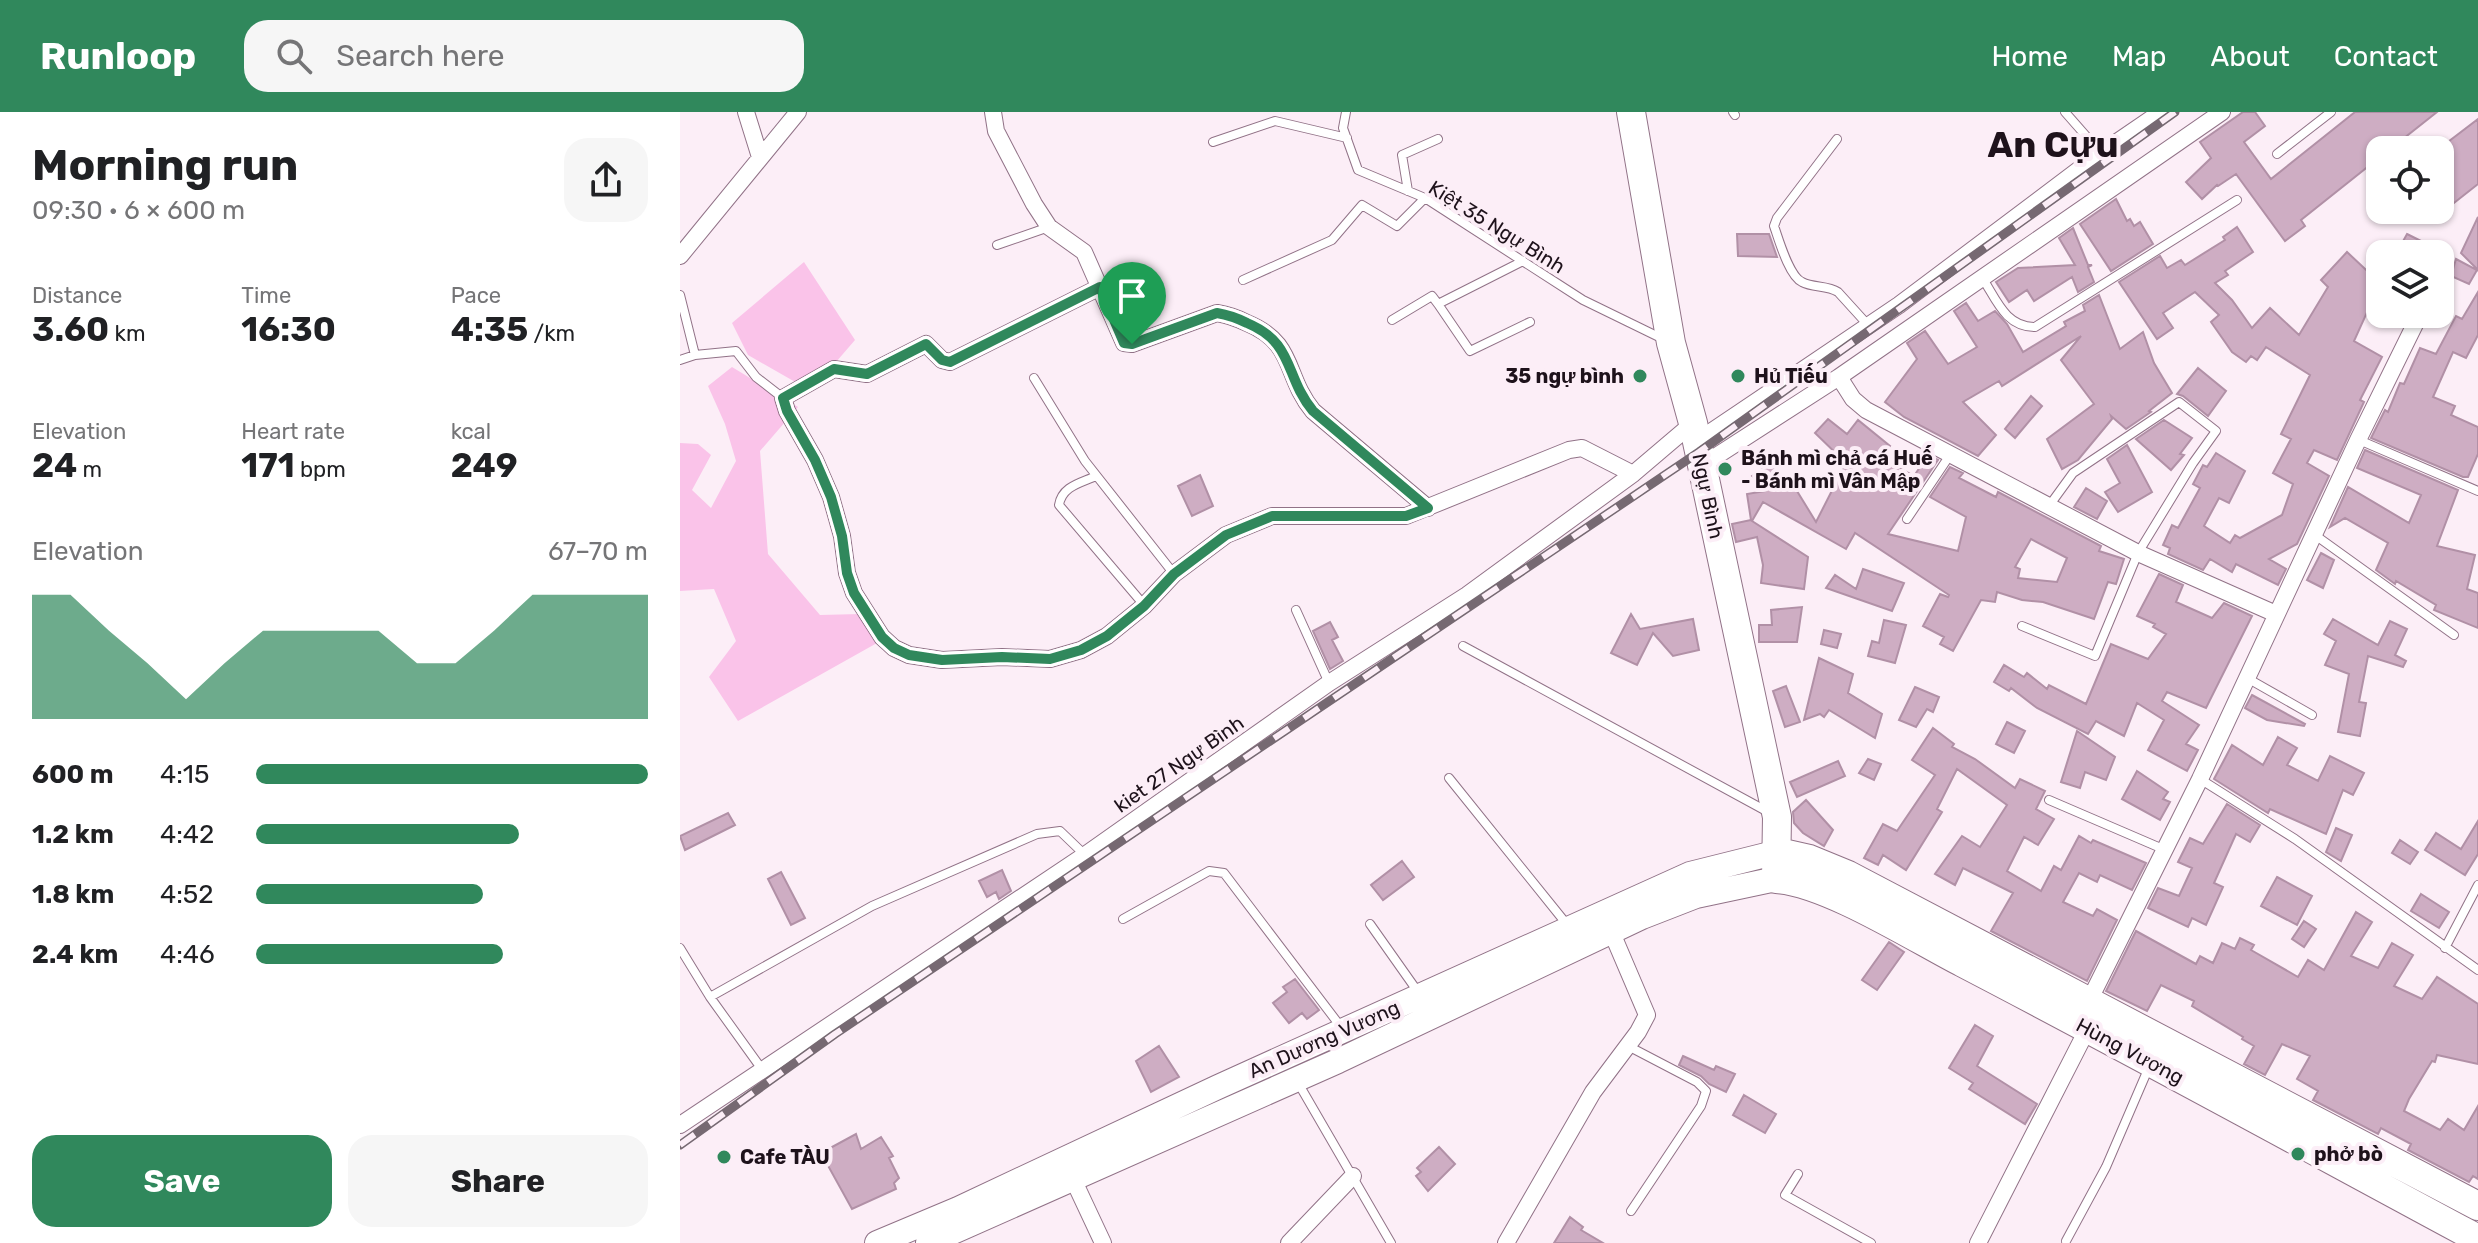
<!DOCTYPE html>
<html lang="en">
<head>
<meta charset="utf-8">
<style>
  :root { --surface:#fff; --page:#f6f6f6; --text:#202124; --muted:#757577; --accent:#30885c }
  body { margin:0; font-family:Rubik,sans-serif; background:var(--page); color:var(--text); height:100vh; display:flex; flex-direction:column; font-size:30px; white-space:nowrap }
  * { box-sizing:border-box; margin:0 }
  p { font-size:26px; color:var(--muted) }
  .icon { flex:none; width:44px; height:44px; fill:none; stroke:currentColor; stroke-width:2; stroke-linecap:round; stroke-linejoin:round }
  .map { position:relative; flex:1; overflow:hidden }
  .drawer { display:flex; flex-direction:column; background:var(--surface); width:680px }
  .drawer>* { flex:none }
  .tools { position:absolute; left:1686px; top:24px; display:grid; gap:16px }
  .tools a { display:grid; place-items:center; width:88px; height:88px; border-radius:16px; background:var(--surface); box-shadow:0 2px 6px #0004; font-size:40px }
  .pin { position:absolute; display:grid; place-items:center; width:68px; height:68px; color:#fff; margin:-82px -34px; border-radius:50% 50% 50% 0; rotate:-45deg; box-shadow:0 0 8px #0007 }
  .pin .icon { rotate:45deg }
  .round { display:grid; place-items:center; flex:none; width:84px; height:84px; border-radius:24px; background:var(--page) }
  .headline { display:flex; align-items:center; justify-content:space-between; height:136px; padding:0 32px }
  h1 { font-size:44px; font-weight:700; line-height:60px }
  .stats { display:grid; grid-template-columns:repeat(3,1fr); gap:12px; height:136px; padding:8px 32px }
  .stats div { display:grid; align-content:center }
  .stats b { font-size:34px; font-weight:700 }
  .stats small { font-size:22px; font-weight:400 }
  .stats p { font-size:22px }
  .chart { height:224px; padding:16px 32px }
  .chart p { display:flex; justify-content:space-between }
  .chart svg { width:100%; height:144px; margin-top:8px; fill:var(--accent); opacity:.7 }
  .primary-button { display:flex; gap:16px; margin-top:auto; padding:16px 32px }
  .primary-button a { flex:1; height:92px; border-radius:24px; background:var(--accent); color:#fff; font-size:32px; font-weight:700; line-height:92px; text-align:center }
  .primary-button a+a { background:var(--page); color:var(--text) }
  ul { padding:0 32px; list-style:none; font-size:26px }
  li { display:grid; grid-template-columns:128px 96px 1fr; align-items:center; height:60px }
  li i { height:20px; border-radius:10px; background:var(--accent) }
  header { display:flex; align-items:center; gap:48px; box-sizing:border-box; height:112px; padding:0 40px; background:var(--accent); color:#fff }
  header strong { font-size:38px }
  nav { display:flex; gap:44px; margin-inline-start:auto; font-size:28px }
  .search { width:560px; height:72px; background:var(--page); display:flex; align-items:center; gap:20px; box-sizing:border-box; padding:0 28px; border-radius:24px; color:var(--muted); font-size:30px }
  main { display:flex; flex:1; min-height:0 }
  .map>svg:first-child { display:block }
</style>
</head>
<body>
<header>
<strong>Runloop</strong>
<div class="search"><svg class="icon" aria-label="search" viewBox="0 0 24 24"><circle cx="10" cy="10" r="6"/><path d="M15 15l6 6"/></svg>Search here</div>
<nav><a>Home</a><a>Map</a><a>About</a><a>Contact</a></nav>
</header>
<main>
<section class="drawer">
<div class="headline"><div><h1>Morning run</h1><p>09:30 · 6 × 600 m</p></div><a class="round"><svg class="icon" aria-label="share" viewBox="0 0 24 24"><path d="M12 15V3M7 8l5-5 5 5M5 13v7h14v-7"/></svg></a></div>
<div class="stats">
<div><p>Distance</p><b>3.60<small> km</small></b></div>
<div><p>Time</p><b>16:30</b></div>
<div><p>Pace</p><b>4:35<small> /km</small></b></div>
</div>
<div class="stats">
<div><p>Elevation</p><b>24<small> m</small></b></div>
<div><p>Heart rate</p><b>171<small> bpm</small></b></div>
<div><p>kcal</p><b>249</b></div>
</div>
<div class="chart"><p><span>Elevation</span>67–70 m</p>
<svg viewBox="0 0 160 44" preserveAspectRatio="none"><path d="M0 44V6L10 6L20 17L30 27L40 38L50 27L60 17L70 17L80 17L90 17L100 27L110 27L120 17L130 6L140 6L150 6L160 6V44z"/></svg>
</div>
<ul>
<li><b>600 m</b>4:15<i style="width:100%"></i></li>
<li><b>1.2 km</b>4:42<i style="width:67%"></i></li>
<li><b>1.8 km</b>4:52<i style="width:58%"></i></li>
<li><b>2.4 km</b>4:46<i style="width:63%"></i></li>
</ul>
<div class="primary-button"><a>Save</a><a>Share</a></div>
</section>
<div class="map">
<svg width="1798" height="1131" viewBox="0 0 1798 1131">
  <rect width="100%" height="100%" fill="#fceef7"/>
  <path fill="#fac3e9" d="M124 150 175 228 131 279 68 243 52 211Z
    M52 255 118 295 80 339 88 442 140 503 180 502 197 531 58 609 29 565 56 529 34 477 0 479V331L18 332 31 343 12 378 31 396 56 349 45 312 28 274Z"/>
  <path fill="#ceadc3" stroke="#b190a6" stroke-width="2" fill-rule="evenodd" d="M1563 0H1575L1585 14 1564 30 1591 67 1675 0H1757L1709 38H1700V45L1621 108 1625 114 1605 129 1556 62 1538 74 1537 73 1522 87 1506 70 1531 46 1520 30Z
    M1798 7V72L1760 102V36Z
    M1436 87 1447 109 1450 107 1454 114 1460 110 1473 132 1431 159 1400 112Z
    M1798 105V158L1781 141Z
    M1557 115 1573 140 1545 159 1548 163 1535 171 1552 188 1572 216 1590 196 1619 223 1648 175 1641 168 1667 140 1700 171V204L1688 198 1674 229 1702 245 1680 288 1684 290 1657 348 1634 338 1627 351 1649 364 1617 432 1589 447 1606 457 1598 473 1556 452 1552 460 1530 447 1523 458 1488 442 1490 436 1483 433 1492 413 1498 416 1520 376 1513 372 1523 353 1527 355 1536 341 1565 359 1549 391 1539 386 1524 414 1550 431 1555 423 1560 426 1602 403 1613 372 1593 361 1611 327 1601 322 1630 263 1586 235 1577 248 1571 244 1566 250 1552 240 1531 210 1539 203 1515 180 1483 201 1493 216 1477 227 1439 170 1480 144 1487 156 1501 148 1505 153 1545 128 1543 125Z
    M1393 116 1408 153H1412L1408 155 1414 170 1398 180 1392 165 1354 189 1347 178 1329 190 1316 170 1338 156 1395 153 1379 126Z
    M1057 122H1089L1097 145 1058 144Z
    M1727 122 1739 128 1766 142H1716Z
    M1776 147 1797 158 1789 172 1771 164Z
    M1798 180V223L1786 246 1773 240 1753 285 1775 294 1771 303 1798 315V342L1788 365H1783L1691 326 1705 298 1708 300 1720 271 1724 272 1740 236 1756 242 1776 204 1782 207Z
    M1419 183 1440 237 1463 220 1474 251 1492 281 1469 299 1471 300 1446 317 1431 304 1432 307 1398 348 1382 357 1367 327 1414 292 1381 248 1401 224 1322 274 1319 269 1283 290 1316 323 1298 344 1224 305 1205 290 1237 247 1227 231 1245 219 1268 252 1297 235 1274 199 1286 191 1298 209 1315 199 1327 212 1343 240 1386 214 1384 210 1405 199 1403 193Z
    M1518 256 1546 279 1528 304 1503 284 1497 282Z
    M1351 284 1362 294 1335 326 1325 317Z
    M1148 307 1167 322 1178 308 1210 334 1202 346 1234 364 1248 343 1258 348 1208 422 1278 439 1286 405 1250 385 1270 355 1283 361 1279 366 1316 385 1318 380 1421 434 1419 439 1444 447 1436 472 1428 470 1414 507 1363 490 1342 488 1317 480 1315 490 1301 488 1273 539 1260 532 1264 525 1243 514 1260 482 1268 485 1269 483 1175 421 1166 437 1083 390 1072 409 1128 445 1124 477 1081 471 1083 453 1077 425 1056 430 1052 412 1071 408 1067 382 1085 379 1072 364 1089 350 1104 368 1109 366 1136 410 1166 351 1135 321ZM1351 427 1387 446 1377 470 1338 466 1340 457 1335 455Z
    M1484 308 1512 326 1500 342 1504 343 1491 358 1456 327Z
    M1447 333 1472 380 1438 400 1425 380 1440 371 1427 347Z
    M1685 338 1778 378 1757 434 1795 443 1787 477 1798 481V516L1754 498 1756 493 1716 469 1715 472 1696 458 1708 431 1665 406 1650 415 1668 375 1729 411 1741 383 1677 356Z
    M520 363 533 394 512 404 498 374Z
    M1406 376 1427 389 1417 407 1394 395Z
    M1641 441 1654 448 1643 476 1627 468Z
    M1183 457 1224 471 1212 499 1146 476 1155 463 1176 477Z
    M1479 462 1503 473 1496 490 1532 506 1544 491 1572 504 1526 596 1487 580 1482 589 1519 613 1506 632 1518 638 1507 659 1468 638 1484 608 1457 591 1444 624 1416 609 1408 622 1357 596 1331 576 1329 579 1314 570 1324 553 1344 565 1347 561 1367 577 1369 573 1406 592 1431 532 1468 547 1486 522 1473 515 1475 512 1457 504Z
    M1122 495 1117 530H1079V513H1092L1091 498Z
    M951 502 960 517 1013 507 1019 538 993 544 973 521 957 553 931 541Z
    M1653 507 1698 533 1710 509 1727 517 1715 543 1726 549 1723 555 1688 544 1679 590 1686 591 1680 624 1658 620 1669 562 1645 553 1656 529 1644 522Z
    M1204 508 1226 513 1215 551 1188 544 1192 529 1199 531Z
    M650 510 658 525 652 528 663 549 650 557 633 519Z
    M1144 518 1161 522 1157 536 1141 532Z
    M1139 546 1173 562 1168 581 1202 602 1195 626 1149 598 1144 605 1140 602 1124 608Z
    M1106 574 1120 610 1105 615 1093 579Z
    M1235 575 1259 585 1253 600 1247 597 1236 615 1219 608Z
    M1572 583 1625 612 1624 614 1587 608 1565 596Z
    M1327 610 1345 619 1334 641 1316 632Z
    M1253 616 1274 632 1272 635 1295 647 1335 676 1340 667 1365 679 1356 697 1374 707 1358 733 1344 725 1327 759 1361 779 1374 754 1381 758 1399 724 1411 731 1413 728 1466 751 1452 778 1420 763 1417 770 1399 761 1383 790 1413 804 1417 797 1437 808 1407 869 1311 819 1333 781 1283 756 1275 773 1255 762 1282 724 1300 735 1327 693 1277 657 1257 697 1262 700 1226 758 1203 743 1198 753 1184 746 1203 712 1217 719 1255 663 1232 648Z
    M1397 619 1435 645 1426 668 1405 660 1400 676 1381 670Z
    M1598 625 1617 636 1607 653 1638 669 1650 644 1684 661 1673 683 1663 678 1646 722 1590 697 1588 701 1534 667 1552 633 1583 653Z
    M1188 647 1201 652 1194 668 1179 661Z
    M1158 649 1165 664 1117 685 1110 670Z
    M1457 659 1488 680 1483 687 1490 690 1480 708 1442 687Z
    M1126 688 1153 718 1144 734 1123 721 1114 711 1113 700Z
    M1547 692 1580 713 1570 730 1556 722 1534 771 1543 775 1526 813 1512 806 1508 815 1468 796 1478 776 1499 784 1512 756 1498 750 1510 726 1523 732Z
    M48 701 55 713 5 738 0 724Z
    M1798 709V742L1785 763 1745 738 1756 721 1781 737Z
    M1656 716 1672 723 1661 749 1646 740Z
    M1720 728 1738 740 1730 752 1712 741Z
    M722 749 734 765 703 788 691 773Z
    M322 758 331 779 319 787 316 780 307 785 299 769Z
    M101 760 125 806 111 813 88 767Z
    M1597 765 1632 784 1617 813 1581 794Z
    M1741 782 1769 800 1759 816 1731 799Z
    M1676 800 1692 810 1671 844 1698 856 1712 831 1733 843 1714 874 1742 887 1757 865 1798 892V952L1757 943 1755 950 1752 949 1729 987 1724 999 1760 1018 1768 1007 1784 1018 1798 994V1067L1793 1064 1789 1070 1728 1038 1731 1032 1701 1016 1698 1022 1633 988 1638 979 1617 967 1630 944 1602 932 1585 963 1564 952 1574 934 1562 927 1563 925 1512 894 1514 889 1481 873 1467 899 1426 879 1456 819 1516 852 1520 844 1533 851 1542 831 1555 837 1560 826 1574 833 1571 838 1618 865 1628 848 1644 858Z
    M1624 809 1636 817 1624 835 1612 827Z
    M1209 830 1224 840 1197 878 1182 868Z
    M615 867 639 898 627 907 622 901 609 911 593 891 607 880 603 875Z
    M1295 913 1313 924 1297 954 1357 992 1345 1012 1289 977 1293 971 1269 956Z
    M479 934 499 965 471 980 456 949Z
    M1003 944 1034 958 1036 954 1055 962 1046 980 1029 972 1021 964 999 953Z
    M1064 983 1096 1002 1085 1021 1053 1003Z
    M176 1022 181 1037 201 1025 213 1044 209 1046 219 1066 214 1071 216 1077 172 1097 141 1041Z
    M759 1035 775 1052 748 1079 736 1064 741 1060 737 1056Z
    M890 1105 903 1115 901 1118 923 1131H874Z"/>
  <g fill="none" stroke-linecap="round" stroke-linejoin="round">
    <defs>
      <path id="lane" d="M666 0 663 16 678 58 745 86 903 188 983 227
        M1053 0 1055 3
        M1385 0 1421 41
        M1157 27 1097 106 1094 114C1099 128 1109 164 1122 170 1133 176 1147 173 1158 180L1188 213
        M533 30 595 9 667 26
        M1597 42 1651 0
        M728 79 722 43 758 27
        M317 133 369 115
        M843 149 758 192 790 239 850 210
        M1303 167C1317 189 1326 215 1355 215L1557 88
        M563 168 652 128 682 93 717 114 745 86
        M0 183 15 243 56 239 76 265 103 286
        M712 208 752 184 758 192
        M0 248 15 243
        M354 266 405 349 494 462
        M1679 328 1798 379
        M416 364C401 371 382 374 379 393L464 493
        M1227 407 1270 343
        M1635 423 1774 523
        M616 498 649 571
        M1342 514 1415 544 1458 441 1513 351 1536 319 1499 290 1393 361 1369 394
        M783 534 1090 701
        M1567 566 1632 603
        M769 666 889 815
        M1520 667 1615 727 1798 858
        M1369 688 1483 737
        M443 807 529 759 544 761 661 915
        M690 812 738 880
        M0 836 30 885 81 956
        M1765 836 1798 773
        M30 885 192 794 357 722 380 719 405 743
        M948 934 1017 970 1026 979 1021 994 951 1099
        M617 969 711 1131
        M1118 1062 1105 1083 1191 1131
        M1386 1129 1426 1055 1469 955"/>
      <path id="street" d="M66 0 80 45
        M313 0 316 19 354 92 369 115 404 140 444 231 452 232 537 201C549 203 557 206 567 211 616 231 604 264 633 299L748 396
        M1542 0 1159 265 1173 287 1186 298 1458 441 1596 502
        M0 144 118 0
        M1760 162 1763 156
        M420 175 270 250 262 248 246 232 187 262 154 257 103 286 107 299 135 348 151 385 162 424 167 461 174 481 202 525 214 536 229 543 262 548 322 545 370 547 401 538 427 524 464 494 494 462 546 423 592 404H726L889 338 902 336 953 362
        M1016 330 1219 193 1421 41 1481 0
        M1021 354 1159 265
        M1409 889 1520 667 1678 328 1740 202
        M0 1013 405 743 649 571 787 483 953 362 1013 311
        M393 1067 423 1131
        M609 1131 673 1064
        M826 1131 913 980 958 920 967 903 932 821
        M1298 1131 1408 916"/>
      <path id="primary" d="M197 1131 278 1097 538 975 1010 762 1098 740
        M248 1131 658 949 962 805 1016 784 1096 767"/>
      <path id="highway" d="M951 0 991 231 1013 311 1097 705 1096 767C1147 770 1236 827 1283 851 1456 941 1627 1035 1798 1127
        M1098 740 1129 747 1168 763 1798 1094"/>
    </defs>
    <use href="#lane" stroke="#917287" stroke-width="10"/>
    <use href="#street" stroke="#917287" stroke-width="18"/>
    <use href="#primary" stroke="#917287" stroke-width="26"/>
    <use href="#highway" stroke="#917287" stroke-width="30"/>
    <use href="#lane" stroke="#fff" stroke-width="8"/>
    <use href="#street" stroke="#fff" stroke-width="16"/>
    <use href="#primary" stroke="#fff" stroke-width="24"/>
    <use href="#highway" stroke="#fff" stroke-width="28"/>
    <defs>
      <path id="rail" d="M0 1033 155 922 1019 340 1495 0"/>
    </defs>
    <use href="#rail" stroke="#766972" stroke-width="9"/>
    <use href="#rail" stroke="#fceef7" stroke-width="6" stroke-dasharray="18" stroke-linecap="butt"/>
  </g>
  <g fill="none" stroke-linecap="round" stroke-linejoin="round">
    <defs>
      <path id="route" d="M420 175 444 231 452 232 537 201C549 203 557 206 567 211 615 231 604 264 633 299L748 396 726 404H592L546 423 494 462 464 494 427 524 401 538 370 547 322 545 262 548 229 543 214 536 202 525 174 481 167 461 162 424 151 385 135 348 107 299 103 286 154 257 187 262 246 232 262 248 270 250Z"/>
    </defs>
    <use href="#route" stroke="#fff" stroke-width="16"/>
    <use href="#route" stroke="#30885c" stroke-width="10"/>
  </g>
  <g fill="#30885c" stroke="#fceef7" stroke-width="3">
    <circle cx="960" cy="264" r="8"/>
    <circle cx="1058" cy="264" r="8"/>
    <circle cx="1045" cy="357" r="8"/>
    <circle cx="1618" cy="1042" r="8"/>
    <circle cx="44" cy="1045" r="8"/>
  </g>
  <g text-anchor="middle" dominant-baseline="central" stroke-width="8" stroke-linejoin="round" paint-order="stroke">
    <g font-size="20" fill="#1e121b" stroke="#fceef7">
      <text transform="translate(817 115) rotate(32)">Kiệt 35 Ngự Bình</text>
      <text transform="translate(1028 384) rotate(78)">Ngự Bình</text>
      <text transform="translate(499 652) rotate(-35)">kiet 27 Ngự Bình</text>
      <text transform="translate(644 927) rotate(-24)">An Dương Vương</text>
      <text transform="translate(1450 939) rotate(28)">Hùng Vương</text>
    </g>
    <g font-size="20" font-weight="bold" fill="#1e121b" stroke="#fceef7" text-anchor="start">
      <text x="944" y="264" text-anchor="end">35 ngự bình</text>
      <text x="1074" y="264">Hủ Tiếu</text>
      <text x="1061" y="346">Bánh mì chả cá Huế<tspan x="1061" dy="23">- Bánh mì Vân Mập</tspan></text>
      <text x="1634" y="1042">phở bò</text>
      <text x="60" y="1045">Cafe TÀU</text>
    </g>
    <g font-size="36" font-weight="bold" fill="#1e121b" stroke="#fceef7">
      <text x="1373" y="32">An Cựu</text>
    </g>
  </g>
</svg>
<div class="tools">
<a><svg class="icon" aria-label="locate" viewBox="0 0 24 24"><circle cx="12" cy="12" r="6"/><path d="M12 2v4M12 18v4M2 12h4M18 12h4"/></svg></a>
<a><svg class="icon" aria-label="layers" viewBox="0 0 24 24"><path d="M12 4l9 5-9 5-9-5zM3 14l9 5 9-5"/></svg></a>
</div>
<div class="pin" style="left:452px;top:232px;background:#1e9e55"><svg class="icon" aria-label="arrive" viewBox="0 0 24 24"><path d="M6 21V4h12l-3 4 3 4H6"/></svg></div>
</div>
</main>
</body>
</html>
